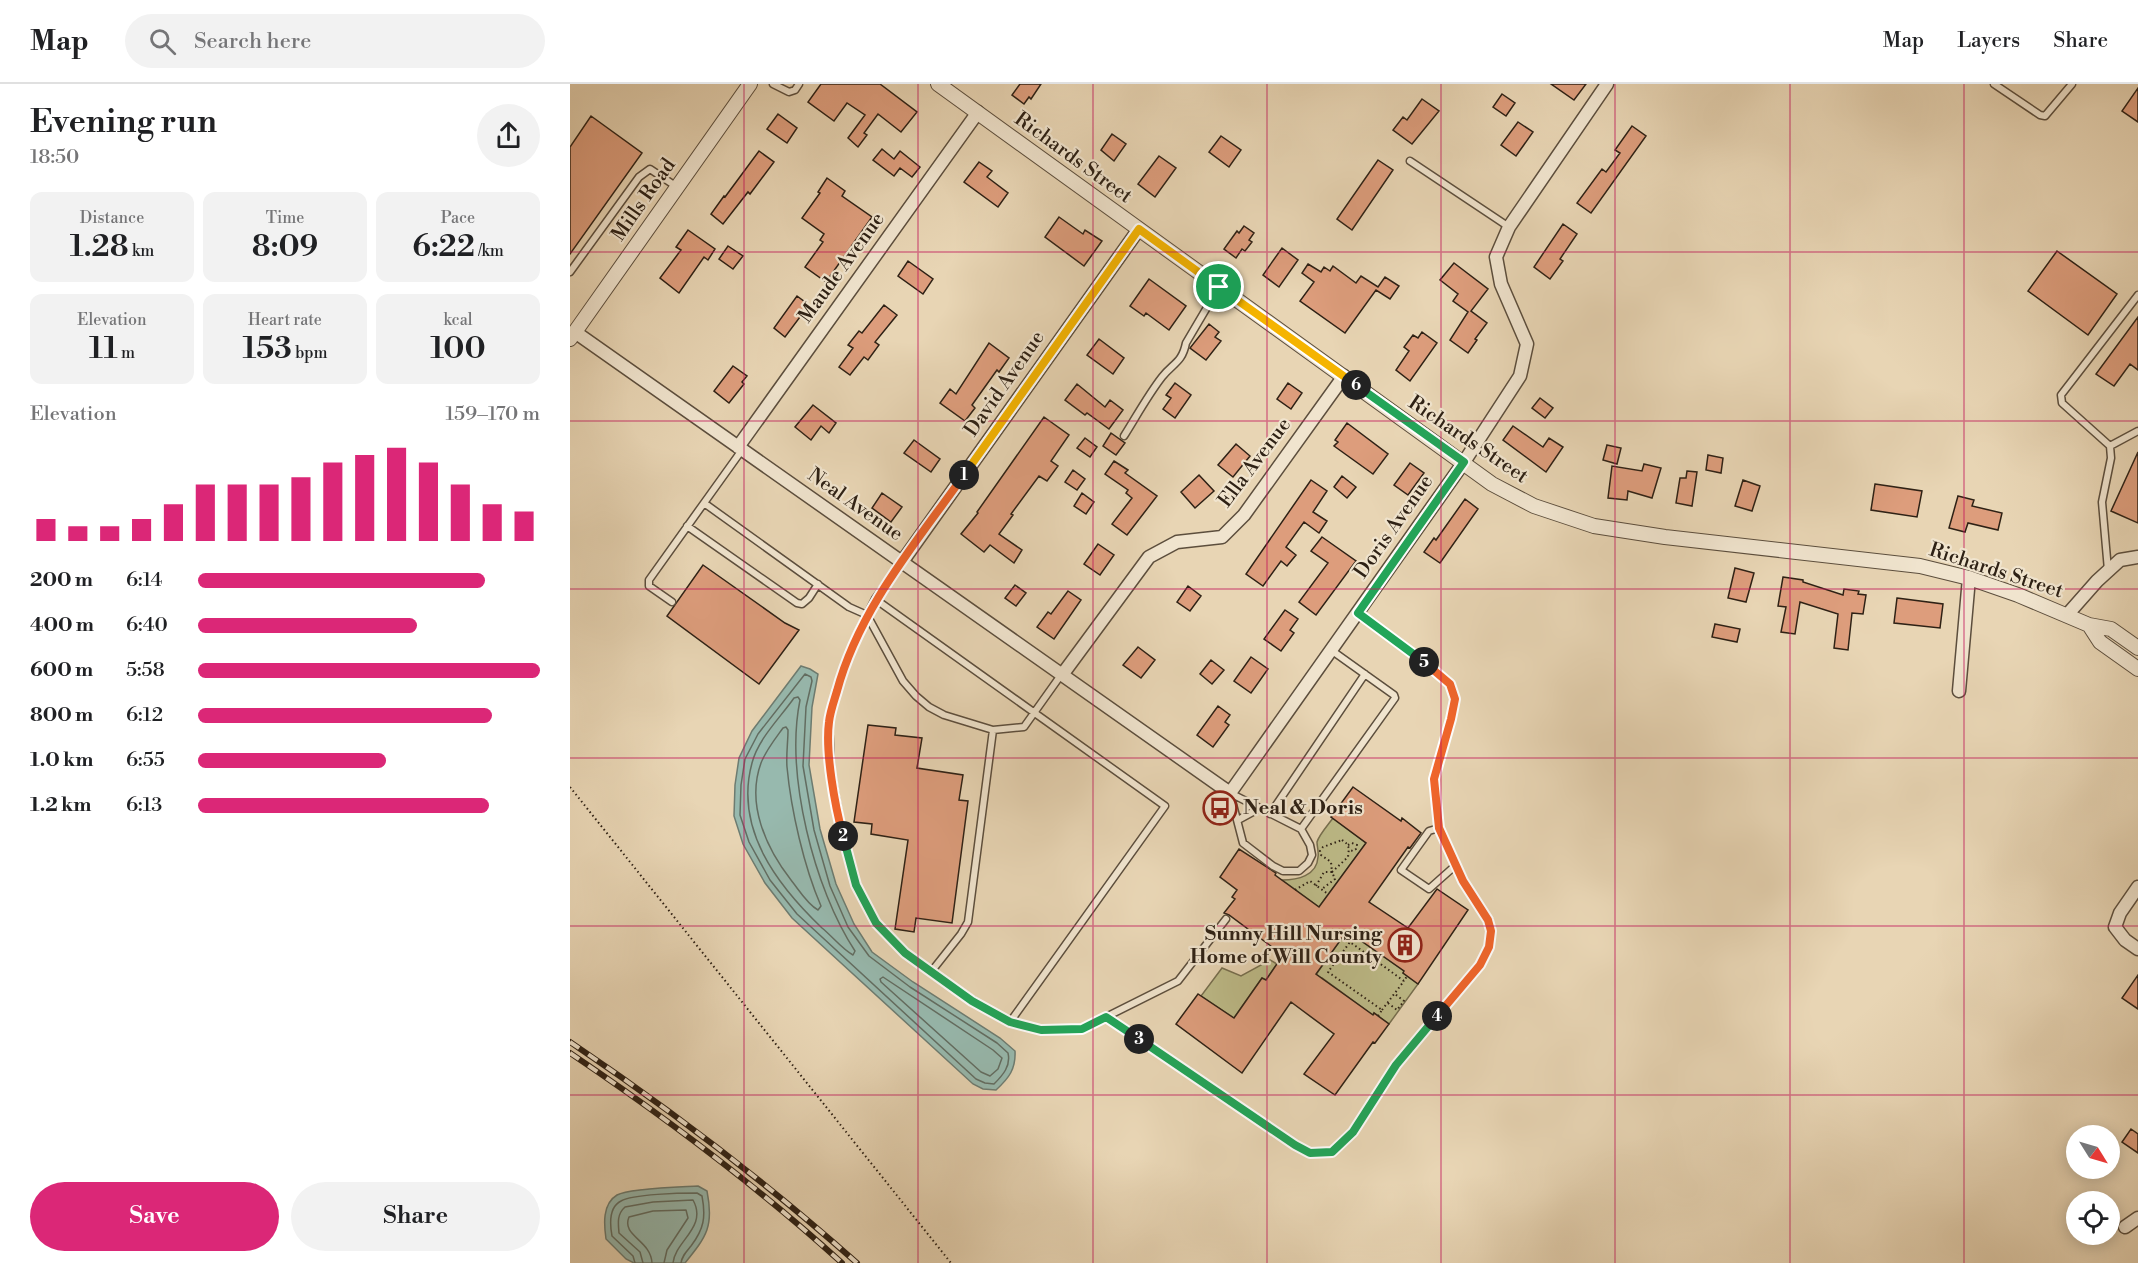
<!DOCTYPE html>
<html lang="en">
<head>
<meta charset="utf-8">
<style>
  :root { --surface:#fff; --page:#f2f2f2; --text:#202124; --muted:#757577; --line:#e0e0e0; --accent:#db2777 }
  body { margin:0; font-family:"Libre Bodoni",serif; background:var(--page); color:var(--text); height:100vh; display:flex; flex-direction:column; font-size:22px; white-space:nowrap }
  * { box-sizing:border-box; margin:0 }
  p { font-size:20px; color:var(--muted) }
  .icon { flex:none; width:33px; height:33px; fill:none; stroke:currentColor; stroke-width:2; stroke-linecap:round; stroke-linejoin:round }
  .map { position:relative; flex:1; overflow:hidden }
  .sheet { display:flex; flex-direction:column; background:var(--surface); width:570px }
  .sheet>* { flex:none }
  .needle { width:39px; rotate:127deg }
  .fabs { position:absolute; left:1496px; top:1041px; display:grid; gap:12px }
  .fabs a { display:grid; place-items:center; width:54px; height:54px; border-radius:50%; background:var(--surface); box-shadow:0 3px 15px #0003; font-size:30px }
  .pin { position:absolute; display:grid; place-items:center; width:51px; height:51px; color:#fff; margin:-26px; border:3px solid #fff; border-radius:50%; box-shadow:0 2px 6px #0007 }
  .km { position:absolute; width:30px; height:30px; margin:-15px; border-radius:50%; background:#222; color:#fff; font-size:16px; line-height:30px; text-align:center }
  .round { display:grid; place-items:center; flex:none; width:63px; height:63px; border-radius:32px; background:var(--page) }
  .overview { display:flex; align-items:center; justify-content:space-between; height:102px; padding:0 30px }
  h1 { font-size:33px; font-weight:600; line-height:45px }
  .figures { display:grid; grid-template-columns:repeat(3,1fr); gap:9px; height:102px; padding:6px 30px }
  .figures div { display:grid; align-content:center; border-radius:12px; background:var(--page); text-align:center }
  .figures b { font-size:30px; font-weight:600 }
  .figures small { font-size:16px; font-weight:400 }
  .figures p { font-size:16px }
  .chart { height:168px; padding:12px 30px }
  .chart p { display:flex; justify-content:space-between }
  .chart svg { width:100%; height:108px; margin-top:6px; stroke:var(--accent); stroke-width:6 }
  .primary-button { display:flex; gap:12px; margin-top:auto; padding:12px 30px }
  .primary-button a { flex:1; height:69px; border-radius:36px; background:var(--accent); color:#fff; font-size:24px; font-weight:600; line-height:69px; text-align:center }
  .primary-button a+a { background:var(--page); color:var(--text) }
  ul { padding:0 30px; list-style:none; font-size:20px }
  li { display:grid; grid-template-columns:96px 72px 1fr; align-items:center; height:45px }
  li i { height:15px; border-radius:8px; background:var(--accent) }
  header { display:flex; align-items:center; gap:36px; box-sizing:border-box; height:84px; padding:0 30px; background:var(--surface); border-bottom:2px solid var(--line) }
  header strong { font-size:28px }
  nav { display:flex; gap:33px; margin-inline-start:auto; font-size:21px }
  .search { width:420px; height:54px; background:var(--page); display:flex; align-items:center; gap:15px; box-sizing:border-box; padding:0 21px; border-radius:33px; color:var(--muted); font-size:22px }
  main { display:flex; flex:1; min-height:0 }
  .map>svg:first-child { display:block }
</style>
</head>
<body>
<header>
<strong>Map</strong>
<div class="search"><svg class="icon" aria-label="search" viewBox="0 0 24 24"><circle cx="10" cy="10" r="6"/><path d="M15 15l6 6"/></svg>Search here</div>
<nav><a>Map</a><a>Layers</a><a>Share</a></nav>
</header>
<main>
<section class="sheet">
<div class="overview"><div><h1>Evening run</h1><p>18:50</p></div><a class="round"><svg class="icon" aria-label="share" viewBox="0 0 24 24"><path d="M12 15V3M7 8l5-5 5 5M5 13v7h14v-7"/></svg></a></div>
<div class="figures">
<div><p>Distance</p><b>1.28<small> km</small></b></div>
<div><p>Time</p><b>8:09</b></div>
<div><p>Pace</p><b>6:22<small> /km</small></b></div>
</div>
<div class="figures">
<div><p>Elevation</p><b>11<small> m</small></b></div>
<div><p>Heart rate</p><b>153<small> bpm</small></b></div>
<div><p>kcal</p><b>100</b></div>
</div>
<div class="chart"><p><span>Elevation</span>159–170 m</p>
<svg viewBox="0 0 160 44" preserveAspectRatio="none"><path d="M5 44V35M15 44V38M25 44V38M35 44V35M45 44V29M55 44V21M65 44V21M75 44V21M85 44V18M95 44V12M105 44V9M115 44V6M125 44V12M135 44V21M145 44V29M155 44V32"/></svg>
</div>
<ul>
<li><b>200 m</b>6:14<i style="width:84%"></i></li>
<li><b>400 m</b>6:40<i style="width:64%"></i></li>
<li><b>600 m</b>5:58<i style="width:100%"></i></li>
<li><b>800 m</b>6:12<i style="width:86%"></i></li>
<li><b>1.0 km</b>6:55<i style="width:55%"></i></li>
<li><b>1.2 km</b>6:13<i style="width:85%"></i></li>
</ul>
<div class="primary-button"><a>Save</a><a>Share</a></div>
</section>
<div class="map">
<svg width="1568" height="1179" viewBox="0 0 1568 1179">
  <rect width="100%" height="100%" fill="#e8d5b4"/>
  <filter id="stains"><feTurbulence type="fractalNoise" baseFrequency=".00333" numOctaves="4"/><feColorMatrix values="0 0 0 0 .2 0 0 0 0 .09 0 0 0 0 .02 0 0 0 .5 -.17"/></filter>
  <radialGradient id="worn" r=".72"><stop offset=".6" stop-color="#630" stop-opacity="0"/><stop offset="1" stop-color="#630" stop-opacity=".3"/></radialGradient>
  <path fill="#bdbb88" stroke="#766e4e" stroke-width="1.5" d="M763 734 796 759 749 823 712 796C727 796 747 792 748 773 749 768 747 763 747 758 749 751 758 741 763 734Z
    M778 845 783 851 834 887 833 889 848 900 819 940 804 929 803 931 752 894 745 892Z
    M700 876 707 880 696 896 692 894 664 934 631 912 652 884 671 892Z"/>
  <path fill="#97b9ae" stroke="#6d7c71" stroke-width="1.5" d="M231 582 240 585 248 590 242 623 239 681 250 745 266 800 284 840 302 868 343 898 430 954 445 967C446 985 439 994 426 1006L413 1005 403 1000 222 834 195 799 173 760 164 732 165 701 169 674 182 647Z
    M128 1102 137 1107C144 1142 137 1152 115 1179H64L56 1175 36 1155C34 1141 32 1120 47 1111 60 1104 111 1103 128 1102Z"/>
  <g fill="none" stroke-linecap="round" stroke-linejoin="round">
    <path stroke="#626d62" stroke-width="1.5" d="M235 590 241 593 242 597 236 623 233 682 244 746 260 802 278 843 299 872 340 903 427 959 438 969C441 982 433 991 424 1000L415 999 406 995 227 830 200 796 179 758 170 731 171 701 175 675 188 650Z
      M224 614 228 613 230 616C215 690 244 805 285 867L283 871C272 865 262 852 252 844 207 801 164 745 182 679 188 655 210 634 224 614Z
      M216 643 218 646C218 658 216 671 217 683 221 726 234 783 251 822L248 826C237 820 229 806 221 796 196 764 176 720 191 679 196 666 205 655 213 644Z
      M313 893 423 966 432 974 428 985 420 992 411 988 311 898 310 895Z
      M65 1179 63 1172 42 1152C40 1141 39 1123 51 1117 63 1110 111 1109 127 1109L132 1112C136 1133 134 1145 121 1162 116 1168 112 1172 111 1179
      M73 1179 70 1168 49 1149C48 1139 47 1130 55 1123L83 1118 123 1116C138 1143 105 1157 103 1179
      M82 1179C81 1156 51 1152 59 1133L83 1127 116 1126 118 1134 97 1166 94 1179"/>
  </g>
  <path fill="#dd9d7c" stroke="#2e2115" stroke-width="1.5" d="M251 0H310L347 28 331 48 308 30 294 49 297 51 288 63 278 54 295 31 277 19 264 37 238 18Z
    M450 0H471L461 15 459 13 454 20 442 11Z
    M981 0H1016L1004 16Z
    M1568 4V38L1552 27Z
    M932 10 945 19 936 32 923 23Z
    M852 15 869 27 842 60 823 46 833 33 837 36Z
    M208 30 227 44 217 59 197 45Z
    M21 32 72 69 0 170V63Z
    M948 38 963 48 946 72 931 61Z
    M1062 42 1076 52 1021 129 1007 119 1032 85 1036 88 1050 69 1045 66Z
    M542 50 556 60 544 77 531 66Z
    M651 52 671 66 659 83 639 68Z
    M312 65 324 75 330 67 350 83 342 93 330 84 324 92 303 76Z
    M189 67 204 78 180 110 178 108 153 140 141 130 154 112 155 113Z
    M589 72 606 84 585 113 568 100Z
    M808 76 823 86 782 146 767 135Z
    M409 78 422 87 417 93 438 109 428 123 394 98Z
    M257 94 275 107 272 112 302 133 256 198 235 183 253 158 250 156 254 150 232 134 250 109 248 108Z
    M489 133 513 150 515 146 532 157 514 182 475 153Z
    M993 140 1007 150 990 175 993 177 980 195 964 183Z
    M674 142 684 149 679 156 682 158 675 167 672 165 666 174 654 165 667 147 669 149Z
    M118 146 145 165 138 176 134 173 109 209 90 194 111 166 106 163Z
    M158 162 173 172 163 185 149 175Z
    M712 164 728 176 709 203 693 191Z
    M1487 167 1547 210 1518 251 1458 207Z
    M338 177 363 195 353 210 328 192Z
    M884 179 918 205 901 227 917 239 905 255 907 256 898 269 880 256 898 228 883 217 888 210 870 196Z
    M738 180 751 188 754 183 760 187 763 182 786 199 791 192 808 203 815 193 829 202 820 215 806 206 775 249 730 217 744 198 732 189Z
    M579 195 616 222 599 246 576 229 574 232 560 222Z
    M227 212 239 221 215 253 204 244Z
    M314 221 327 231 305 258 309 261 298 276 294 273 280 291 269 283 283 264 278 261 289 247 292 249Z
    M1568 233V286L1560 280 1544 302 1526 290Z
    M639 240 649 248 645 253 651 257 636 276 620 264Z
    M852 248 867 259 840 297 826 286 839 267 834 263 843 251 848 254Z
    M529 255 554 274 543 290 517 271Z
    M419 259 439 274 429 288 427 286 402 321 405 324 395 337 370 319 380 305 386 310Z
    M163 282 177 292 172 298 174 300 159 319 144 307Z
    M605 299 621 311 605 334 593 325 601 314 596 311Z
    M718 299 732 309 721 325 707 315Z
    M507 300 535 323 540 316 553 326 539 345 517 329 515 331 495 316Z
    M970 314 983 324 975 334 962 324Z
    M243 321 266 339 259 349 251 342 241 356 225 343Z
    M474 333 499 351 481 377 488 382 477 397 469 392 441 430 443 431 429 450 452 466 444 479 420 461 414 468 391 450 408 429 407 428Z
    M777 339 818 370 803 390 764 362 768 358 765 356Z
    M943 342 973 363 979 354 993 363 976 388 933 356Z
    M541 349 555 359 546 371 533 362Z
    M515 354 527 363 520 373 507 364Z
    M344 356 370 375 361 388 334 369Z
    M666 360 680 372 663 393 648 381Z
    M1037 361 1051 364 1047 380 1033 376Z
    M1568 368V439L1541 427Z
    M1138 371 1153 374 1151 389 1136 386Z
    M544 377 558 386 555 389 587 412 557 451 542 440 562 414 556 409 558 406 535 390Z
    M840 379 854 389 838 411 824 401Z
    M1074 380 1091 384 1082 414 1058 407 1057 416 1038 414 1042 382 1072 387Z
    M503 386 515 395 507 406 495 398Z
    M1117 387 1127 388 1122 422 1106 419 1110 394H1116Z
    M629 391 644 407 625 424 611 408Z
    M772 392 786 403 777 414 764 403Z
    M741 396 757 407 743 428 757 437 749 449 734 438 716 463 726 471 717 482 711 477 693 502 676 490Z
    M1173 396 1190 402 1182 427 1165 422Z
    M1305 400 1352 407 1347 433 1301 426Z
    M312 409 332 423 321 438 302 424Z
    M512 409 524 418 516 430 504 422Z
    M1388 412 1404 416 1402 422 1432 429 1428 446 1398 439 1395 448 1379 444Z
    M895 415 908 425 870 479 854 468 864 454 866 456Z
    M752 453 786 477 746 531 729 518 758 479 741 467Z
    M528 460 544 471 530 491 514 480Z
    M133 481 215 539 229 546 189 600 97 532Z
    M1165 484 1184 489 1176 518 1158 514Z
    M1213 493 1233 496V498L1273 511 1274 505 1289 507 1288 510 1296 511 1293 530 1282 529 1278 566 1264 564 1268 530 1230 518 1225 550 1211 548 1216 523 1208 522Z
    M445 501 456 509 446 522 435 514Z
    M618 502 631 512 620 527 607 518Z
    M498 507 511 516 484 555 467 543 478 528 481 530Z
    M1327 514 1373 520 1370 544 1324 539Z
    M715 526 728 535 720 546 724 549 711 567 694 555Z
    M1145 540 1170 545 1167 558 1142 553Z
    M568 563 585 576 571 594 553 581Z
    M681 573 698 585 681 609 664 597Z
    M641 576 654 586 642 600 630 590Z
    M648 622 660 631 655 638 659 641 643 663 627 651Z
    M298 641 326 644 325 651 352 654 347 684 393 691 389 716 398 717 382 839 346 834 344 848 325 845 338 756 301 750 302 740 284 738Z
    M783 703 831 737 832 734 851 749 840 764 838 763 799 818 838 844 867 805 898 826 848 900 833 889 834 887 777 847 746 890 803 931 804 929 819 940 805 959 803 958 765 1011 734 990 764 950 721 918 672 989 606 940 628 910 664 934 692 894 696 896 713 871 659 831 654 829 665 815 662 813 667 806 650 793 669 765 706 789 705 791 749 823 796 759 761 733Z
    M1568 891V925L1552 914Z
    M1561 1045 1568 1050V1069L1552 1058Z"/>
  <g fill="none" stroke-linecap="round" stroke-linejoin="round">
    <defs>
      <path id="service" d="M203 0 219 8 225 6 229 0
        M1424 0 1470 31 1475 32 1502 0
        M840 77 939 143
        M0 188 69 93 80 85 107 103
        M554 352C566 333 578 311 592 293 603 279 612 279 616 259L649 203
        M1540 362 1568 347
        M172 366 134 419 279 523 297 531 333 597 346 612 359 623 374 631 423 646 398 838 391 850 361 888
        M117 442 227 519 232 520 239 514 248 500
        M332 478 305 515 288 549 272 588 259 638 261 687 271 744 286 801 306 839 335 869 420 928 440 938 471 946 512 945 608 897 656 835
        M1538 486 1532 418 1541 374 1540 362 1492 319 1491 311 1568 211
        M305 515 595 722 440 938
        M102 518 79 502V496L134 419
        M423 646 454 643 491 591
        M660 709 731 745 740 761 742 771 738 779 729 787H713L703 782 673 759Z
        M700 730 795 590
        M668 736 690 724
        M869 744 859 747 831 786 859 805 886 781
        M731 745 825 614 824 611 761 566
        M536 933 725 1061 740 1069 762 1068 783 1048 826 981 910 881 919 863 921 847 919 836 893 797 869 744 864 695 881 635 885 615 880 600 824 555 788 529"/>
      <path id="minor" d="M5 248 660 709 894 378 950 292 957 260 931 200 926 173 939 143 1037 0
        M168 363 408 28
        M332 478 569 145
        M1497 531 1527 497 1550 476 1568 473
        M492 591 579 473 607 458 652 453 674 431 774 292
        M1389 607 1399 494
        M1568 803 1550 829 1545 843 1555 856 1568 865
        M1555 1143 1568 1134"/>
      <path id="tertiary" d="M368 0 922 400 964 422 1024 442 1095 453 1350 482 1399 494 1448 511 1519 541 1541 545 1568 564
        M0 255 180 0
        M1519 541 1530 558 1568 585"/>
    </defs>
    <use href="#service" stroke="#5c4e3d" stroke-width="9"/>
    <use href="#minor" stroke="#5c4e3d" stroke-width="15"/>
    <use href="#tertiary" stroke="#5c4e3d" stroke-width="16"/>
    <path stroke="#2e2115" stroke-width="2" stroke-dasharray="1.5 3" stroke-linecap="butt" d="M0 703 381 1179
      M772 756 776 759 779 764 778 773 762 788 761 778 751 771 750 767 753 763Z
      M778 761 782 759 787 761 786 765 783 767 779 766
      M746 802 754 788H762L765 795 752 805
      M725 806 740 797 758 810
      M818 919 827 926 834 917 825 910
      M812 926 834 897
      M808 932 812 926 758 888 780 858 834 897 837 892"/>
    <use href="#service" stroke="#f0e4ce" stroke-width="6"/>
    <use href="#minor" stroke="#f0e4ce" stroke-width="12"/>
    <use href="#tertiary" stroke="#f0e4ce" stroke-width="14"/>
    <defs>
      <path id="rail" d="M0 958C101 1026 196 1098 287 1179
        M0 969C95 1033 187 1102 272 1179"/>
    </defs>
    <use href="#rail" stroke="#2e2115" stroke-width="6"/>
    <use href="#rail" stroke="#f0e4ce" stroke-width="4" stroke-dasharray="11" stroke-linecap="butt"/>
  </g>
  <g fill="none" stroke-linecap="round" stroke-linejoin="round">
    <defs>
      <path id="split-1" d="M394 391 569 145 649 203"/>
      <path id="split-2" d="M273 752C265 722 255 668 259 638 260 628 264 617 267 607 289 525 346 459 394 391"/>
      <path id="split-3" d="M273 752 286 801 306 839 335 869 402 917 440 938 471 946 512 945 536 933 569 955"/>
      <path id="split-4" d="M569 955 725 1061 740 1069 762 1068 783 1048 826 981 867 932"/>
      <path id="split-5" d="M854 578 880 600 885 615 881 635 864 695 869 744 893 797 918 836 921 847 919 863 910 881 867 932"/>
      <path id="split-6" d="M786 301 894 378 788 529 854 578"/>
      <path id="split-7" d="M649 203 786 301"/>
    </defs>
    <use href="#split-1" stroke="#fff" stroke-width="12"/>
    <use href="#split-2" stroke="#fff" stroke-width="12"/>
    <use href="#split-3" stroke="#fff" stroke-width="12"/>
    <use href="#split-4" stroke="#fff" stroke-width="12"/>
    <use href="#split-5" stroke="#fff" stroke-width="12"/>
    <use href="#split-6" stroke="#fff" stroke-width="12"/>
    <use href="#split-7" stroke="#fff" stroke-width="12"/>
    <use href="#split-1" stroke="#f5b400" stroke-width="8"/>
    <use href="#split-2" stroke="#f0652b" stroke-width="8"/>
    <use href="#split-3" stroke="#22a559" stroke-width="8"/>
    <use href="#split-4" stroke="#22a559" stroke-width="8"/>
    <use href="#split-5" stroke="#f0652b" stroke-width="8"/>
    <use href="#split-6" stroke="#22a559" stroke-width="8"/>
    <use href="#split-7" stroke="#f5b400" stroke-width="8"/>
  </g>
  <path fill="none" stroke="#c2185b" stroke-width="1.5" stroke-opacity="0.55" d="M174 0V1179M348 0V1179M523 0V1179M697 0V1179M871 0V1179M1045 0V1179M1220 0V1179M1394 0V1179M0 168H1568M0 337H1568M0 505H1568M0 674H1568M0 842H1568M0 1011H1568"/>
  <defs>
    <symbol id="bus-ring" viewBox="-11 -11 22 22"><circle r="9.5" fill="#f0e4ce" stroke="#8f2418" stroke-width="1.5"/><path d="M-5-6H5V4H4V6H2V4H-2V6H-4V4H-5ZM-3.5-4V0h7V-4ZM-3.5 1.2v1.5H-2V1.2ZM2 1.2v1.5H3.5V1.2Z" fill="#8f2418"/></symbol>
    <symbol id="building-ring" viewBox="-11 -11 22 22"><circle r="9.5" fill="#f0e4ce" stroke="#8f2418" stroke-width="1.5"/><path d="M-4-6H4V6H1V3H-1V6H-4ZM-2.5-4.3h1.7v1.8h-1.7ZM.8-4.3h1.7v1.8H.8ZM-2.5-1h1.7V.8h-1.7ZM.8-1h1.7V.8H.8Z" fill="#8f2418"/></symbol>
  </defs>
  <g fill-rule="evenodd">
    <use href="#bus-ring" x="631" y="705" width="38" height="38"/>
    <use href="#building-ring" x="816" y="842" width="38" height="38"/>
  </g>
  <g text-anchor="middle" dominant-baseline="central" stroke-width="4.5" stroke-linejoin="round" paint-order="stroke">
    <g font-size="20" fill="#2e2115" stroke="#f0e4ce">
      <text transform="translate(503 74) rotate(36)">Richards Street</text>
      <text transform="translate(74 116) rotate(-55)">Mills Road</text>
      <text transform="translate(272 184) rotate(-54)">Maude Avenue</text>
      <text transform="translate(435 300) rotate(-55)">David Avenue</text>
      <text transform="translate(898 356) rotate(34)">Richards Street</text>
      <text transform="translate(685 379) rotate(-53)">Ella Avenue</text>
      <text transform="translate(285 421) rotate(35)">Neal Avenue</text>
      <text transform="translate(824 443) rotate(-55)">Doris Avenue</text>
      <text transform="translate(1426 487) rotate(18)">Richards Street</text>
    </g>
    <g font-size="20" font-weight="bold" fill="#2e2115" stroke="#f0e4ce" text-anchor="start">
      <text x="673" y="724">Neal &amp; Doris</text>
      <text x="812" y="850" text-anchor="end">Sunny Hill Nursing<tspan x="812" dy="23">Home of Will County</tspan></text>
    </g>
  </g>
  <rect width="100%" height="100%" filter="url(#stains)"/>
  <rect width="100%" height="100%" fill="url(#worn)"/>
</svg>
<div class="fabs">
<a><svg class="needle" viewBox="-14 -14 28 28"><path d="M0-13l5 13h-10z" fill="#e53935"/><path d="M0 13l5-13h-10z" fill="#757577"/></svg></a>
<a><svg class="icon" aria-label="locate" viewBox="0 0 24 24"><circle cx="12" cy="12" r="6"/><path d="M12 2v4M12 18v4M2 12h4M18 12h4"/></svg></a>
</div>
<div class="pin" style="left:649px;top:203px;background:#1e9e55"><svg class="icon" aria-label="arrive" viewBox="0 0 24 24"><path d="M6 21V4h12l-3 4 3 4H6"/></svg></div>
<b class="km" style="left:394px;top:391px">1</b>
<b class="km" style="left:273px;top:752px">2</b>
<b class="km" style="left:569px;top:955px">3</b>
<b class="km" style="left:867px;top:932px">4</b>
<b class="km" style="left:854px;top:578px">5</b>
<b class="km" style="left:786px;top:301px">6</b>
</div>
</main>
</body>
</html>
